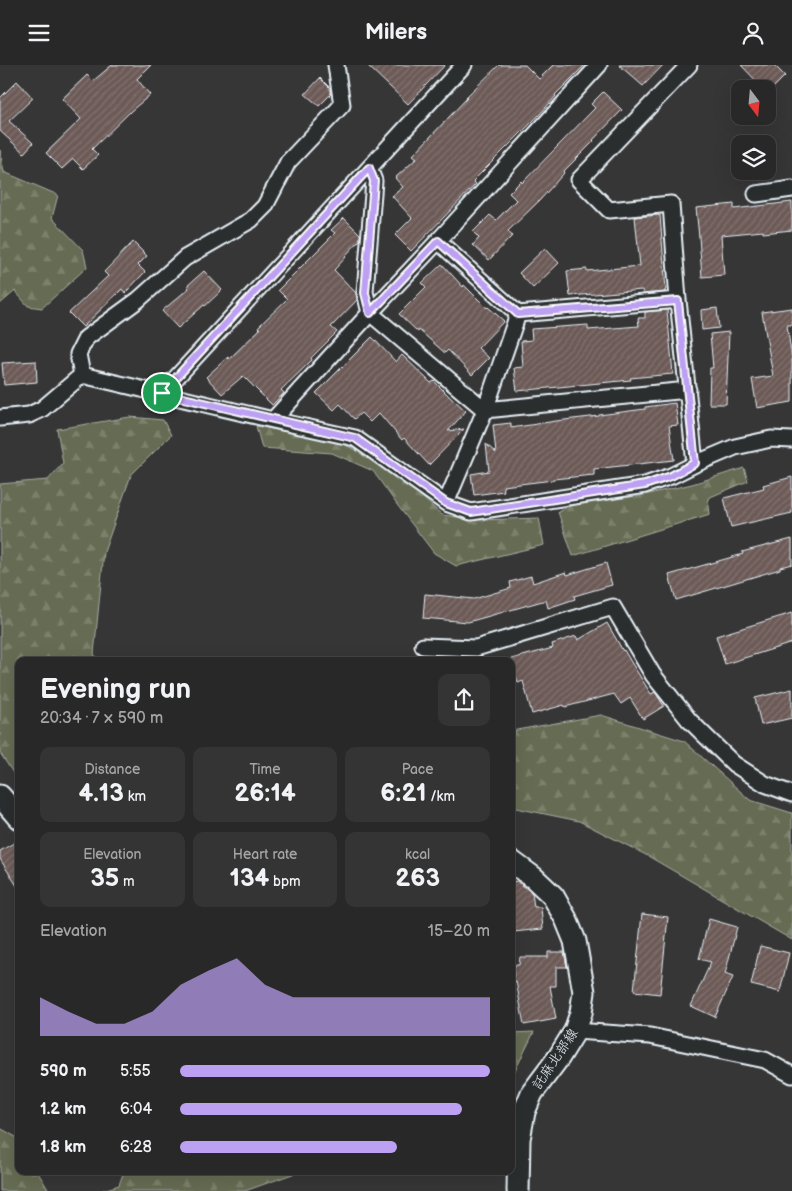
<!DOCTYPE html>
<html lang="en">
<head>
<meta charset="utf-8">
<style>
  :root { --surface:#292828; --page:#353434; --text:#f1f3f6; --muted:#a5a6a8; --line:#454445; --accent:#bca0f2 }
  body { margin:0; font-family:"Balsamiq Sans","Klee One",sans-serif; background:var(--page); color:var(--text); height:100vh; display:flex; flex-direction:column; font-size:19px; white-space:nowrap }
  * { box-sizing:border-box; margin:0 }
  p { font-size:16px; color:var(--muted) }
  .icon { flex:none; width:28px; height:28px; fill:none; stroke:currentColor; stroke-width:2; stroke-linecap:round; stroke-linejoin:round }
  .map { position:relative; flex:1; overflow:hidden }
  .drawer { position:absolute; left:15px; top:592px; width:500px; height:518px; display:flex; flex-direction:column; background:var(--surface); border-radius:10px; box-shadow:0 5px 20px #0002,0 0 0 1px var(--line) }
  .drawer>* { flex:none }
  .needle { width:32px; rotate:164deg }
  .tools { position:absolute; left:731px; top:15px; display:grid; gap:10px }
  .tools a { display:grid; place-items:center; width:45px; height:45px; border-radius:10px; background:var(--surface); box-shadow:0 5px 20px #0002,0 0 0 1px var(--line); font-size:25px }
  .pin { position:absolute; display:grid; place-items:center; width:42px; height:42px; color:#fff; margin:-21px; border:2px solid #fff; border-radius:50%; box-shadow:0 1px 5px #0007 }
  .round { display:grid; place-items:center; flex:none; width:52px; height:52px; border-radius:10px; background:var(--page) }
  .headline { display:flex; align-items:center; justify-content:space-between; height:85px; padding:0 25px }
  h1 { font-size:28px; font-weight:800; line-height:38px }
  .figures { display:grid; grid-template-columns:repeat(3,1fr); gap:8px; height:85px; padding:5px 25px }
  .figures div { display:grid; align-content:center; border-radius:10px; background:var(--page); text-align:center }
  .figures b { font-size:25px; font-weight:800 }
  .figures small { font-size:14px; font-weight:400 }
  .figures p { font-size:14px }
  .chart { height:140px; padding:10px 25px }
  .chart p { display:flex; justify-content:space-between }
  .chart svg { width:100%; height:90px; margin-top:5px; fill:var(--accent); opacity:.7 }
  ul { padding:0 25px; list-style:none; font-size:16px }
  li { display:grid; grid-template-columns:80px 60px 1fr; align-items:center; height:38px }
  li i { height:12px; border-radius:6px; background:var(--accent) }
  header { display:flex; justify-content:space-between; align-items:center; height:65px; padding:0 25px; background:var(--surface); font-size:22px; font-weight:800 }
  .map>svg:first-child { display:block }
</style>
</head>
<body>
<header><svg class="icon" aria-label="menu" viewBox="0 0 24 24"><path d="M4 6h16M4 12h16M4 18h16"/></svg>Milers<svg class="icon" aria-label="person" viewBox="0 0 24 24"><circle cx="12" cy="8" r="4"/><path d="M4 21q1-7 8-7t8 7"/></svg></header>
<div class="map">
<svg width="792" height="1126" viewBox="0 0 792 1126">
  <defs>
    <pattern id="forest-firs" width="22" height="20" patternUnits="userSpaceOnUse" patternTransform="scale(1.25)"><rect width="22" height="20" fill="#666c52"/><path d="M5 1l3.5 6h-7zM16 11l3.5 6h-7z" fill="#7c816c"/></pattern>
    <pattern id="building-hatch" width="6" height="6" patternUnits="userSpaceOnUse" patternTransform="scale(1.25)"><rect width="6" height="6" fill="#6c5a57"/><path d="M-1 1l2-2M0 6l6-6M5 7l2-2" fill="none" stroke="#817270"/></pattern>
  </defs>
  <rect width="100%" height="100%" fill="#373636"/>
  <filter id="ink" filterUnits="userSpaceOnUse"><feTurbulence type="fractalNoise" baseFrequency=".02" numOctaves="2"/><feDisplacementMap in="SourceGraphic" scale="10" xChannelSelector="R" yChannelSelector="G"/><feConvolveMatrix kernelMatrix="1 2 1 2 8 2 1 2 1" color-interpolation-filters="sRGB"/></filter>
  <g filter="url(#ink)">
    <path fill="url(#forest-firs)" stroke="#a7aea5" d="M0 85 4 107 58 130 52 153 83 185 87 202 42 243 28 241 15 226 0 239Z
      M130 352 163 355 171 370 131 410 104 487 94 589 99 596H19V717L0 688V419L48 415 63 398 57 364Z
      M256 361 339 377 386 400 442 450 480 455 539 453 544 480 456 501 434 488 398 441 373 406 332 388 262 383Z
      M744 403 748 416 708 433 710 449 573 491 558 447 569 441 644 430 692 419Z
      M601 650 684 676 750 735 792 748V875L648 791 579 756 511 742V666Z
      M534 967 511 1014V968Z
      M0 1063 16 1072 19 1076V1106H37L49 1126H0Z
      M124 1106H301L245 1126H100L119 1120Z"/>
    <path fill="url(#building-hatch)" stroke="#e8f1f8" d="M112 0H151L137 14 150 30 132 45 92 84 98 90 83 104 73 94 62 104 46 88 81 54 62 34 87 10 93 16Z
      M367 0H445L408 39Z
      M499 0H525L539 14 553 0H585L555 30 556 31 539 50 473 116 476 119 411 186 395 170 412 153 392 131 403 122 395 113 417 93 413 90 467 33 466 32Z
      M619 0H663L643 21Z
      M741 0H774L785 11 768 28V24H764Z
      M320 13 330 23 331 29 319 41 305 29Z
      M17 16 33 33 9 56 33 78 24 88 0 66V33Z
      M603 27 622 45 593 75 594 76 563 107 564 108 540 135 508 166 512 171 489 195 473 180 479 173 473 167 490 150 496 155 516 135 509 128 521 116 522 118 595 43 591 39Z
      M792 137V165L763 168V166L721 170 724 210 702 212 699 172 696 143 734 139V144Z
      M660 150 666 225H665V227L643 229 642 225 570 231 567 206 587 204V206L640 201 635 152Z
      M344 153 360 169V175L345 191 346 192 334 205 356 228 357 235 331 262 337 267 311 293 312 295 281 325 284 328 272 340 243 311 222 329 206 312 228 292 229 294 260 264 258 262 287 234 278 225 335 168 331 165Z
      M133 177 147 191 138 200 145 207 125 228 122 224 83 262 69 248 108 211 104 207Z
      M545 183 559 198 533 223 519 208Z
      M442 199 463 222 464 220 487 243 488 242 504 256 478 283 489 293 472 310 448 285 445 288 419 265 418 267 399 249 426 222 422 218Z
      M204 206 222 225 205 241 204 240 178 263 162 246 189 223 187 221Z
      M717 243 719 263 702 265 701 245Z
      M792 243V260H787L792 294V337L757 343 752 314 773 311 762 247Z
      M667 245 673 309 630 313 631 315 517 326 514 303 523 302 521 276 532 275 531 264 588 260V265L639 261 638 253H645V247Z
      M729 267 726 339H709L710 303H713L710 269Z
      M372 272 396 297 402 290 431 318 434 316 453 335H454L466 346 448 366 464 364 429 400 404 373 402 375 379 348 370 357 361 348 354 354 340 339 334 345 316 328Z
      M36 296 37 317 4 320 2 298Z
      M675 338 678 360 669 361 674 395 594 404V410L553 414V415L503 421 504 426 474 430 471 409 489 406 486 379 496 388 493 360 511 358V363L556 356 599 351V350L645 344V342Z
      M792 412V448L731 462 724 433 764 423 763 420Z
      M792 474V499L780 502V504L676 535 669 510 743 489 742 487Z
      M606 498 612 520 574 531 575 534 548 543 546 535 468 557 423 553 425 529 474 534 511 523 510 517 531 511 533 518 566 507 567 510Z
      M792 548V578L725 599 716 571Z
      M607 558 623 586 624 585 631 597 651 629 655 627 664 641 643 654 630 633 621 639 614 629 565 642 564 640 532 649 523 616 518 618 511 594 553 583 552 579 576 571 578 575Z
      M792 624V653L761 660 755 633Z
      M19 775V824L0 794V786Z
      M517 816 532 828 534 842H541L543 864 513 867 511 817Z
      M642 849 668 852 660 929 634 926Z
      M709 854 737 862 725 909 733 912 715 952 691 941 711 897 699 894Z
      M760 881 789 888 780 927 751 920Z
      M548 887H564L567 902H556V921H550L556 954 524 960 516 916H513L514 900H519L520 892H548Z"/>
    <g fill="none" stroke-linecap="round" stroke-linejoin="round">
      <defs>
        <path id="minor" d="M689 0 579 115 609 145 671 139 678 235 695 399
          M369 103 374 116 365 227 370 248 485 345 688 325
          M756 129 792 124
          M438 176 518 249 678 235
          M82 310 273 355 355 373 446 438 471 447 645 420 671 411 695 399 735 382 771 374 792 375
          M82 310 78 289 86 273 138 235 185 193 251 155 265 141 288 97 342 40 336 0
          M162 328 464 0
          M0 353 29 350 42 344 82 310
          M273 355 370 248 438 176 599 0
          M446 438 485 345 518 249
          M423 581 476 583 613 542 653 610 689 655 734 699 765 719 792 729
          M575 966 650 971 765 995 792 1010"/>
        <path id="secondary" d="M0 731 19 753
          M511 796 534 813 553 831 566 854 575 876 584 927 581 948 575 966 559 992 532 1028 524 1047 519 1074 518 1126"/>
      </defs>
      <use href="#minor" stroke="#e8f1f8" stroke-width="19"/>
      <use href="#secondary" stroke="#e8f1f8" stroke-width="25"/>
      <use href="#minor" stroke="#2a2d2e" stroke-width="15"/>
      <use href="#secondary" stroke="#2a2d2e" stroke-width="21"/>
    </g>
  </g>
  <g fill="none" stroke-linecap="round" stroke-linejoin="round" filter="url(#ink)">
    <defs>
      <path id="route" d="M369 103 374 116 365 228 370 248 438 176 518 249 678 236 695 398 671 411 645 420 471 447 446 438 355 373 162 328Z"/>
    </defs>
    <use href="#route" stroke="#fff" stroke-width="10"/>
    <use href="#route" stroke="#bca0f2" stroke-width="6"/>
  </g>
  <g text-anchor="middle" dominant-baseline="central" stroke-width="4.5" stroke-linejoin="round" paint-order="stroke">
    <g font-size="14" fill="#e8f1f8" stroke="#2a2d2e">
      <text transform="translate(555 994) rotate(-56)">託麻北部線</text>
    </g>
  </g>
</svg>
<div class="tools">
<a><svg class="needle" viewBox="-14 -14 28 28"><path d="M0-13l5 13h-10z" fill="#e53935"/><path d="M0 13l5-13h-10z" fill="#a5a6a8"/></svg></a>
<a><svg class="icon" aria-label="layers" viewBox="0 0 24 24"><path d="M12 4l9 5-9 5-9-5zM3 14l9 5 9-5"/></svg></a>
</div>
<div class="pin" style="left:162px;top:328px;background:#1e9e55"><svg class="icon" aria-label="arrive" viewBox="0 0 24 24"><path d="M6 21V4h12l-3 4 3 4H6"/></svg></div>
<section class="drawer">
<div class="headline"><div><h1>Evening run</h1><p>20:34 · 7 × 590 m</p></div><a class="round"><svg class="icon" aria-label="share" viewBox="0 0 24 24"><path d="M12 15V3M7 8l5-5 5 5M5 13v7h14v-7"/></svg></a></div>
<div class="figures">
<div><p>Distance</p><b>4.13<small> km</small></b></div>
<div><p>Time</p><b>26:14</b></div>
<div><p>Pace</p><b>6:21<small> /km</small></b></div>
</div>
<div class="figures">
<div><p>Elevation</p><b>35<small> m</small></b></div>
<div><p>Heart rate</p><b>134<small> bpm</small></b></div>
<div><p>kcal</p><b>263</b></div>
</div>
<div class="chart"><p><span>Elevation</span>15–20 m</p>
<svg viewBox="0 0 160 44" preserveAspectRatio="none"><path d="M0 44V25L10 32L20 38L30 38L40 32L50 19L60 12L70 6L80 19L90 25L100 25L110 25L120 25L130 25L140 25L150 25L160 25V44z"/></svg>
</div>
<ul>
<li><b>590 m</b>5:55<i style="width:100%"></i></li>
<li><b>1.2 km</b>6:04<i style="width:91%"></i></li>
<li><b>1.8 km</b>6:28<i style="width:70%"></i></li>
</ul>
</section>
</div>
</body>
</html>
